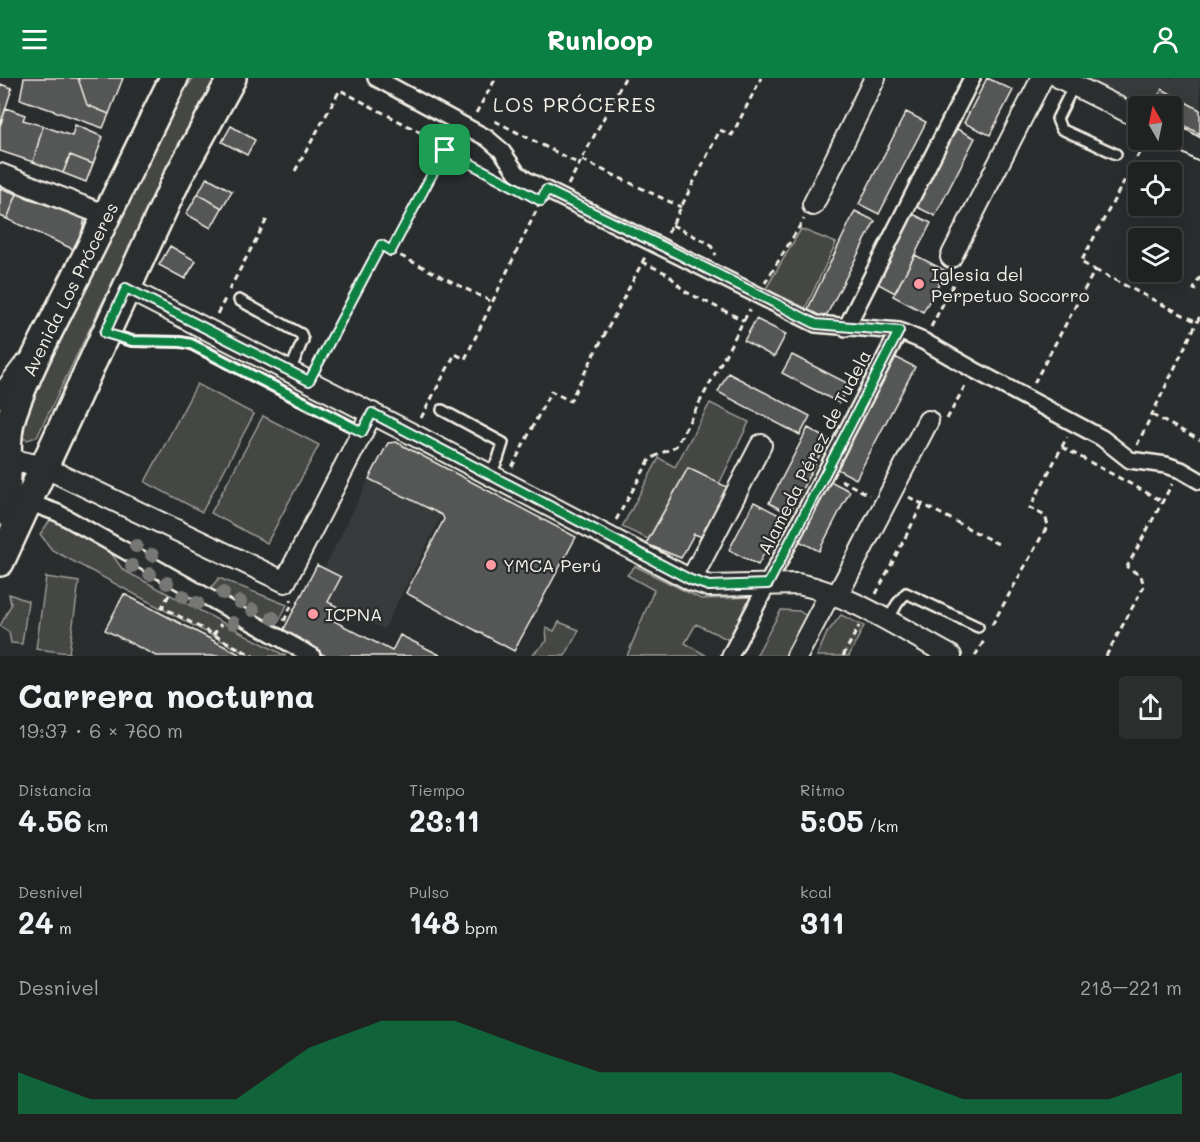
<!DOCTYPE html>
<html lang="es">
<head>
<meta charset="utf-8">
<style>
  :root { --surface:#202222; --page:#2d2f2f; --text:#f1f3f6; --muted:#a2a4a5; --line:#3d3f40; --accent:#0b8043 }
  body { margin:0; font-family:Mali,sans-serif; background:var(--page); color:var(--text); height:100vh; display:flex; flex-direction:column; font-size:22px; white-space:nowrap }
  * { box-sizing:border-box; margin:0 }
  p { font-size:20px; color:var(--muted) }
  .icon { flex:none; width:33px; height:33px; fill:none; stroke:currentColor; stroke-width:2; stroke-linecap:round; stroke-linejoin:round }
  .map { position:relative; height:578px; overflow:hidden }
  .side { display:flex; flex-direction:column; background:var(--surface); flex:1 }
  .side>* { flex:none }
  .needle { width:39px; rotate:351deg }
  .buttons { position:absolute; left:1128px; top:18px; display:grid; gap:12px }
  .buttons a { display:grid; place-items:center; width:54px; height:54px; border-radius:6px; background:var(--surface); box-shadow:0 3px 15px #0003,0 0 0 2px var(--line); font-size:30px }
  .pin { position:absolute; display:grid; place-items:center; width:51px; height:51px; color:#fff; margin:-26px; border-radius:12px; box-shadow:0 3px 9px #0006 }
  .round { display:grid; place-items:center; flex:none; width:63px; height:63px; border-radius:6px; background:var(--page) }
  .summary { display:flex; align-items:center; justify-content:space-between; height:102px; padding:0 18px }
  h1 { font-size:33px; font-weight:700; line-height:45px }
  .stats { display:grid; grid-template-columns:repeat(3,1fr); gap:9px; height:102px; padding:6px 18px }
  .stats div { display:grid; align-content:center }
  .stats b { font-size:30px; font-weight:700 }
  .stats small { font-size:16px; font-weight:400 }
  .stats p { font-size:16px }
  .chart { height:168px; padding:12px 18px }
  .chart p { display:flex; justify-content:space-between }
  .chart svg { width:100%; height:108px; margin-top:6px; fill:var(--accent); opacity:.7 }
  header { display:flex; justify-content:space-between; align-items:center; height:78px; padding:0 18px; background:var(--accent); color:#fff; font-size:27px; font-weight:700 }
  .map>svg:first-child { display:block }
</style>
</head>
<body>
<header><svg class="icon" aria-label="menu" viewBox="0 0 24 24"><path d="M4 6h16M4 12h16M4 18h16"/></svg>Runloop<svg class="icon" aria-label="person" viewBox="0 0 24 24"><circle cx="12" cy="8" r="4"/><path d="M4 21q1-7 8-7t8 7"/></svg></header>
<div class="map">
<svg width="1200" height="578" viewBox="0 0 1200 578">
  <rect width="100%" height="100%" fill="#2a2d2e"/>
  <filter id="ink" filterUnits="userSpaceOnUse"><feTurbulence type="fractalNoise" baseFrequency=".0167" numOctaves="2"/><feDisplacementMap in="SourceGraphic" scale="12" xChannelSelector="R" yChannelSelector="G"/><feConvolveMatrix kernelMatrix="1 2 1 2 8 2 1 2 1" color-interpolation-filters="sRGB"/></filter>
  <g filter="url(#ink)">
    <path fill="#373a3a" d="M1084 0H1200V64L1172 49V28H1138Z
      M369 401 442 437 384 551 328 524 340 499 324 491Z"/>
    <path fill="#444645" stroke="#9c9c96" stroke-width="1.5" d="M193 0H223L188 49 37 359 27 362 21 359 19 346 175 27Z
      M801 151 836 165 803 235 764 214Z
      M197 306 254 336 202 434 145 404Z
      M710 325 749 344 719 406 688 390 648 461 622 449 659 380 675 389Z
      M263 338 319 367 267 465 211 435Z
      M54 437 102 462 123 492 286 578H250L52 472 40 456Z
      M635 488 701 521 755 519 731 563 696 546 685 565 707 578H627L654 512 627 497Z
      M46 499 79 504 69 575 36 571Z
      M219 500 287 527 276 549 208 513Z
      M9 516 28 523 22 566 11 565 9 554 0 548 11 527Z
      M781 532 799 533 808 539 788 578H756Z
      M841 537 864 548 849 578H817L827 555Z
      M559 544 579 552 565 578H531L547 563 546 550 554 553Z"/>
    <path fill="#555756" stroke="#f4f1e8" stroke-width="1.5" d="M24 0H78L87 27 109 36 103 50 20 21Z
      M78 0H123L109 36 87 27Z
      M987 0 1013 12 990 57 964 45Z
      M0 6 12 10 0 48Z
      M1162 11 1200 32V56L1172 41V28H1153Z
      M6 30 25 37 23 42 43 48 33 84 0 73V48Z
      M906 34 926 44 879 136 859 126Z
      M75 47 103 59 93 86 70 77 63 95 33 84 43 48 72 58Z
      M231 48 255 62 247 77 222 64Z
      M955 50 975 60 935 138 915 128Z
      M70 77 93 86 86 104 63 95Z
      M207 99 232 113 222 130 198 116Z
      M0 110 17 116 7 141 0 138Z
      M17 116 85 141 77 173 7 141Z
      M198 116 222 130 211 150 186 136Z
      M855 133 875 143 823 244 806 235Z
      M911 135 931 145 895 215 875 204Z
      M170 168 196 183 185 201 159 187Z
      M915 177 946 193 923 234 893 218Z
      M756 241 786 256 774 279 744 263Z
      M792 277 849 306 839 325 782 295Z
      M895 279 915 289 856 401 837 391Z
      M728 295 810 338 800 357 718 314Z
      M808 350 828 361 789 436 769 425Z
      M396 364 576 459 514 573 406 515 444 441 442 437 369 401 388 365Z
      M688 390 729 410 708 461 694 456 681 480 646 466Z
      M830 403 850 413 819 473 799 463Z
      M754 424 783 439 758 487 729 472Z
      M317 487 341 499 328 524 338 529 332 542 392 573 400 557 442 578H326L282 555Z
      M124 516 243 578H156L105 552Z"/>
    <g fill="none" stroke-linecap="round" stroke-linejoin="round">
      <defs>
        <path id="service" d="M1074 7 1057 41 1061 51 1116 76
          M239 222 301 256 303 262 290 293
          M108 256 132 263 181 264 191 266 362 354
          M442 332 503 365 498 381 490 397
          M887 544 897 526 906 515 978 549"/>
        <path id="pedestrian" d="M376 0 487 60 501 72 517 95 528 103 816 246 899 253 923 263 974 292 1102 360 1130 382 1166 387 1181 392 1200 403
          M846 250 972 0
          M28 424 58 435 312 578
          M730 578 899 253"/>
        <path id="minor" d="M1060 0 1138 39
          M1172 56 1200 72
          M0 96 107 138
          M813 127 875 0
          M951 179 1042 0
          M126 210 412 356 691 502 709 508 798 506C851 516 904 553 951 578
          M0 319 24 287
          M0 379 44 389 285 504 372 335
          M691 502 761 367
          M837 518 928 343
          M797 578 830 515"/>
        <g id="secondary">
          <path id="s1" d="M0 433C14 401 1 367 13 334 31 283 59 234 83 185 114 124 143 61 174 0"/>
          <path d="M0 484 177 101 232 0"/>
        </g>
      </defs>
      <use href="#service" stroke="#f4f1e8" stroke-width="14"/>
      <use href="#pedestrian" stroke="#f4f1e8" stroke-width="20"/>
      <use href="#minor" stroke="#f4f1e8" stroke-width="24"/>
      <use href="#secondary" stroke="#f4f1e8" stroke-width="32"/>
      <path stroke="#f4f1e8" stroke-width="3" stroke-dasharray="6 4.5" stroke-linecap="butt" d="M476 35 496 0
        M495 43 579 86
        M445 72 501 102
        M582 82 681 129
        M295 93 340 12 446 68
        M568 107 625 0
        M672 147 710 166 716 177
        M668 155 720 52 732 57 761 0
        M391 173 494 225
        M642 184 668 196 684 213 745 243
        M1095 192 1197 244
        M1200 199 1194 211 1200 213
        M765 205 804 141
        M229 212 267 141
        M217 236 225 221
        M931 249 958 197
        M317 286 381 167 391 173 451 59
        M1034 305 1095 192 1081 184 1146 62
        M1152 337 1200 362
        M421 340 455 276 465 281 539 127
        M947 341 967 304
        M1137 367 1200 238
        M1062 369 1162 423
        M512 389 551 313 570 323 645 179
        M841 402 869 417
        M909 419 998 466
        M616 442 650 381 676 368 750 231
        M876 516 922 427
        M169 517 162 529 253 578
        M284 543 292 526 291 521
        M992 547 1048 447 1045 438 1030 430 1067 359
        M213 557 221 546
        M843 578 859 548
        M975 578 985 561
        M1106 578 1144 508 1141 498 1127 489 1172 406"/>
      <use href="#service" stroke="#2a2d2e" stroke-width="9"/>
      <use href="#pedestrian" stroke="#2a2d2e" stroke-width="15"/>
      <use href="#minor" stroke="#2a2d2e" stroke-width="20"/>
      <use href="#secondary" stroke="#2a2d2e" stroke-width="27"/>
    </g>
    <g fill="#777875">
      <circle cx="136" cy="468" r="7"/>
      <circle cx="152" cy="477" r="7"/>
      <circle cx="132" cy="488" r="7"/>
      <circle cx="150" cy="496" r="7"/>
      <circle cx="167" cy="505" r="7"/>
      <circle cx="223" cy="515" r="7"/>
      <circle cx="183" cy="518" r="7"/>
      <circle cx="240" cy="524" r="7"/>
      <circle cx="197" cy="525" r="7"/>
      <circle cx="253" cy="532" r="7"/>
      <circle cx="273" cy="540" r="7"/>
      <circle cx="233" cy="545" r="7"/>
    </g>
  </g>
  <g fill="none" stroke-linecap="round" stroke-linejoin="round" filter="url(#ink)">
    <defs>
      <path id="route" d="M445 72 541 123 546 112 662 168 816 246 899 253 768 506 709 508 691 502 372 335 362 354 191 266 181 264 132 263 105 255 126 210 309 303 381 167 391 173Z"/>
    </defs>
    <use href="#route" stroke="#fff" stroke-width="12"/>
    <use href="#route" stroke="#0b8043" stroke-width="8"/>
  </g>
  <g fill="#ff9aa2" stroke="#2a2d2e" stroke-width="2">
    <circle cx="919" cy="206" r="6"/>
    <circle cx="491" cy="487" r="6"/>
    <circle cx="313" cy="536" r="6"/>
  </g>
  <g text-anchor="middle" dominant-baseline="central" stroke-width="4.5" stroke-linejoin="round" paint-order="stroke">
    <g font-size="18" fill="#f4f1e8" stroke="#2a2d2e" text-anchor="start">
      <text x="931" y="196">Iglesia del<tspan x="931" dy="21">Perpetuo Socorro</tspan></text>
      <text x="503" y="487">YMCA Perú</text>
      <text x="325" y="536">ICPNA</text>
    </g>
    <g font-size="18" fill="#f4f1e8" stroke="#2a2d2e">
      <text stroke="none"><textPath href="#s1" startOffset="236">Avenida Los Próceres</textPath></text>
      <text transform="translate(814 374) rotate(-63)">Alameda Pérez de Tudela</text>
    </g>
    <g font-size="20" letter-spacing="1.5" fill="#f4f1e8" stroke="#2a2d2e">
      <text x="575" y="26">LOS PRÓCERES</text>
    </g>
  </g>
</svg>
<div class="buttons">
<a><svg class="needle" viewBox="-14 -14 28 28"><path d="M0-13l5 13h-10z" fill="#e53935"/><path d="M0 13l5-13h-10z" fill="#a2a4a5"/></svg></a>
<a><svg class="icon" aria-label="locate" viewBox="0 0 24 24"><circle cx="12" cy="12" r="6"/><path d="M12 2v4M12 18v4M2 12h4M18 12h4"/></svg></a>
<a><svg class="icon" aria-label="layers" viewBox="0 0 24 24"><path d="M12 4l9 5-9 5-9-5zM3 14l9 5 9-5"/></svg></a>
</div>
<div class="pin" style="left:445px;top:72px;background:#1e9e55"><svg class="icon" aria-label="arrive" viewBox="0 0 24 24"><path d="M6 21V4h12l-3 4 3 4H6"/></svg></div>
</div>
<section class="side">
<div class="summary"><div><h1>Carrera nocturna</h1><p>19:37 · 6 × 760 m</p></div><a class="round"><svg class="icon" aria-label="share" viewBox="0 0 24 24"><path d="M12 15V3M7 8l5-5 5 5M5 13v7h14v-7"/></svg></a></div>
<div class="stats">
<div><p>Distancia</p><b>4.56<small> km</small></b></div>
<div><p>Tiempo</p><b>23:11</b></div>
<div><p>Ritmo</p><b>5:05<small> /km</small></b></div>
</div>
<div class="stats">
<div><p>Desnivel</p><b>24<small> m</small></b></div>
<div><p>Pulso</p><b>148<small> bpm</small></b></div>
<div><p>kcal</p><b>311</b></div>
</div>
<div class="chart"><p><span>Desnivel</span>218–221 m</p>
<svg viewBox="0 0 160 44" preserveAspectRatio="none"><path d="M0 44V27L10 38L20 38L30 38L40 17L50 6L60 6L70 17L80 27L90 27L100 27L110 27L120 27L130 38L140 38L150 38L160 27V44z"/></svg>
</div>
</section>
</body>
</html>
